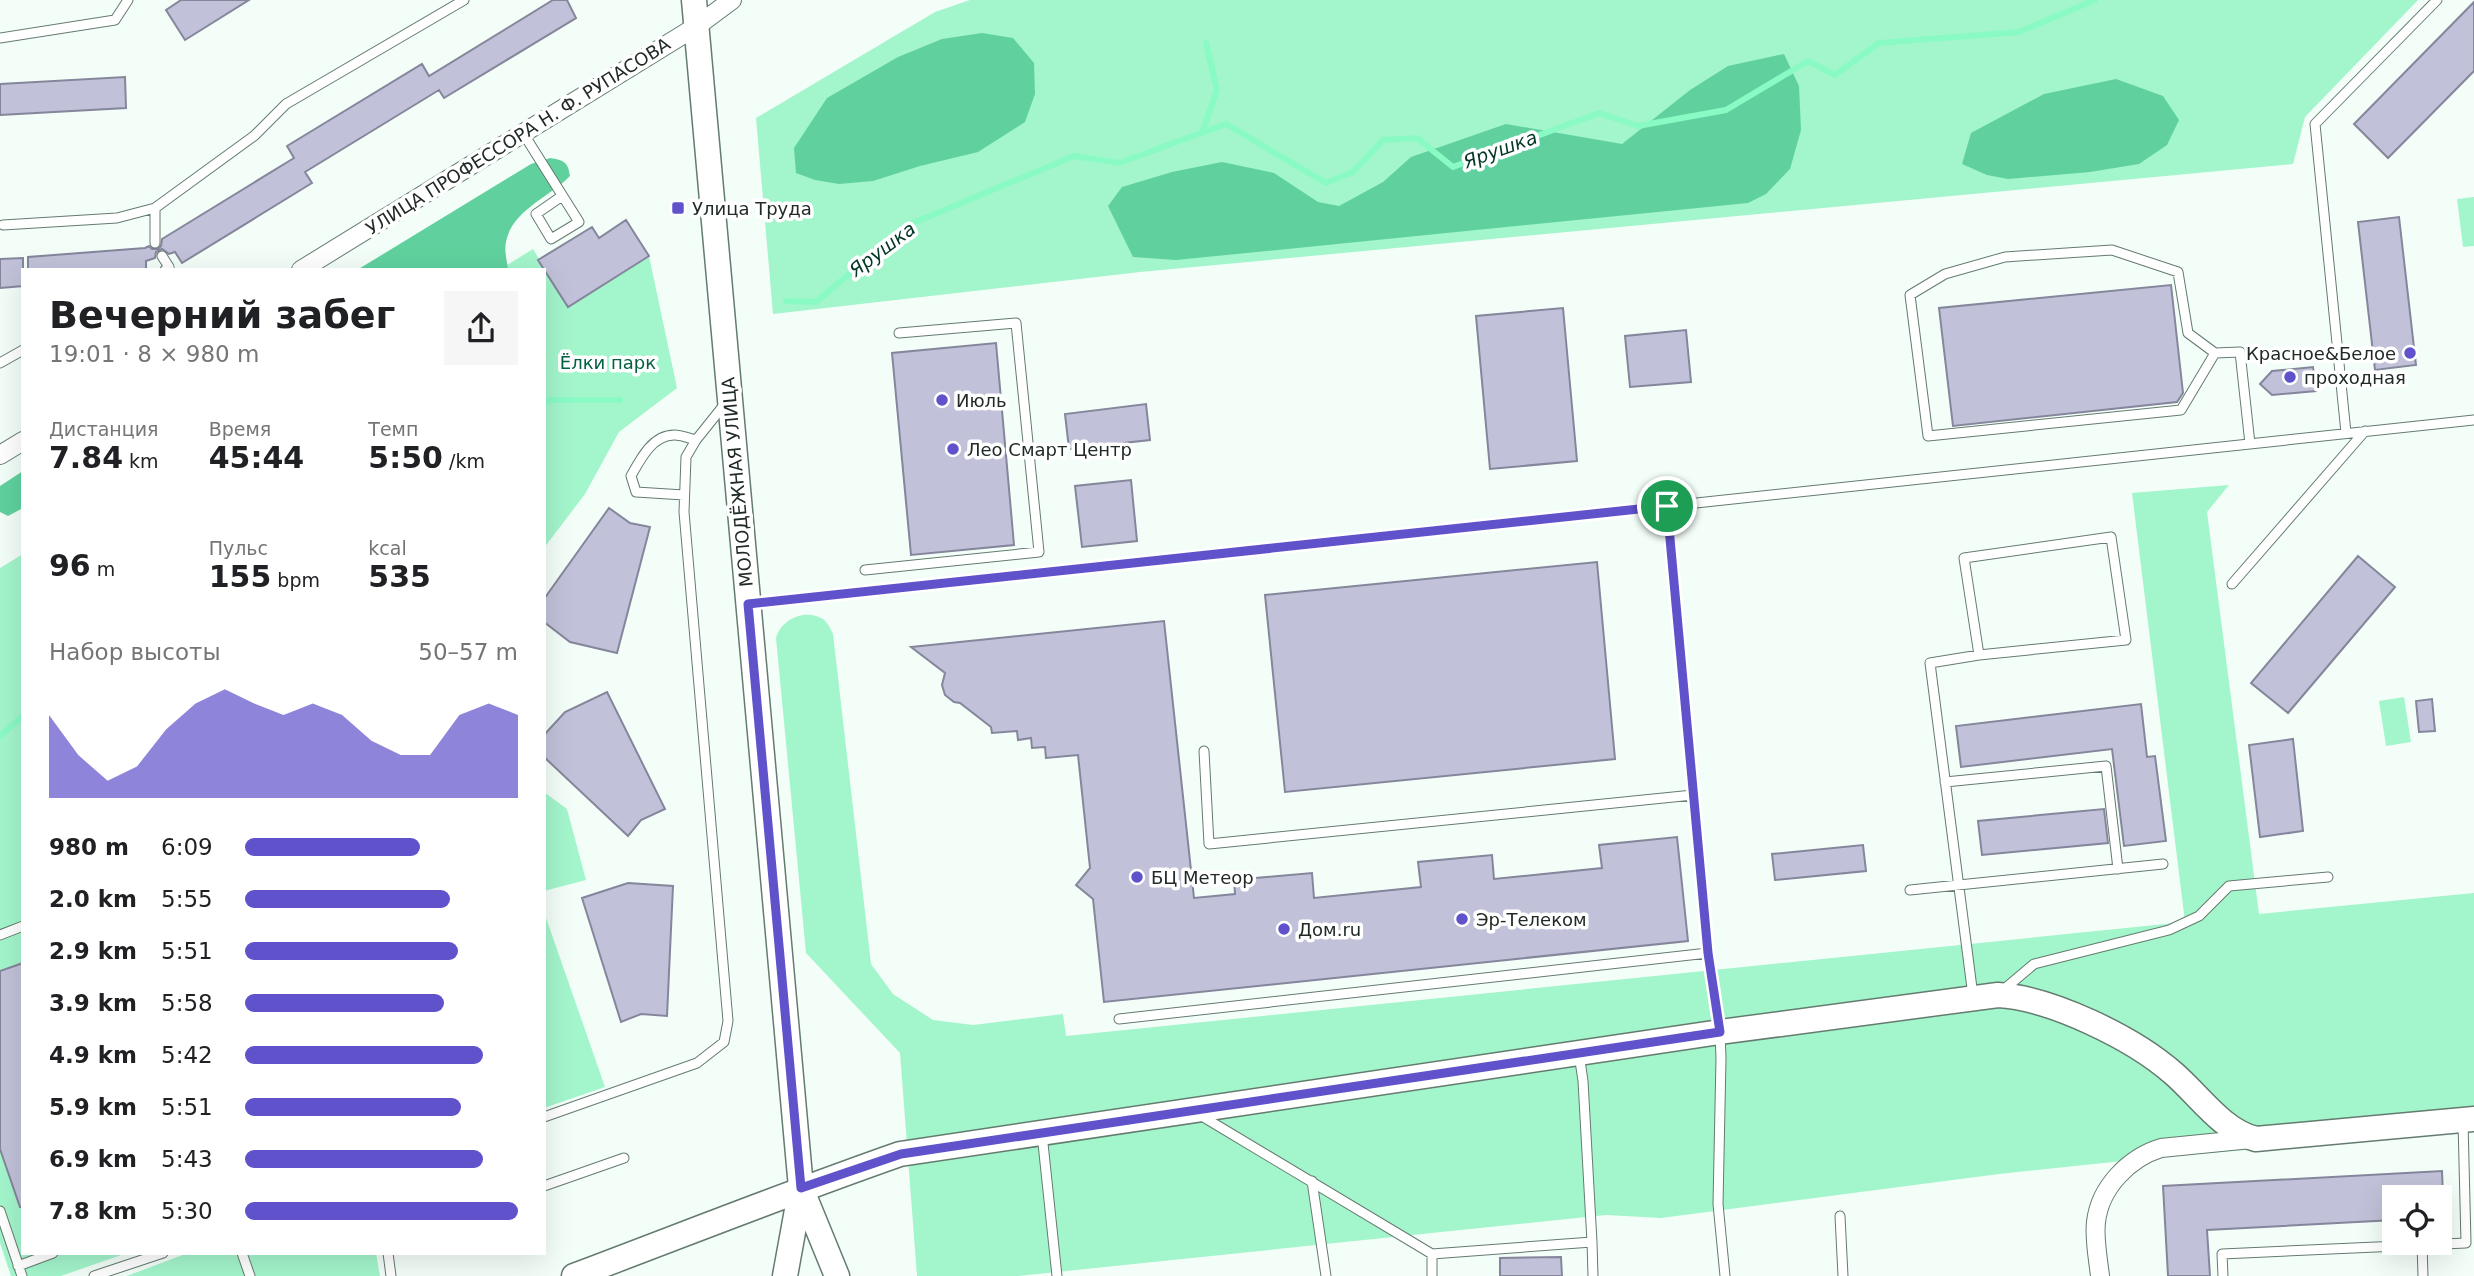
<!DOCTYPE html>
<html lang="ru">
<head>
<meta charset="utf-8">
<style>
  :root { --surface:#fff; --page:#f6f6f6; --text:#202124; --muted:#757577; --accent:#5f52cb }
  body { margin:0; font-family:"DejaVu Sans",sans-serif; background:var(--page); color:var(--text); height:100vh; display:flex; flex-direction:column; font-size:26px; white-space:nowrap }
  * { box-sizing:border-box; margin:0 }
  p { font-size:23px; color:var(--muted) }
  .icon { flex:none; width:38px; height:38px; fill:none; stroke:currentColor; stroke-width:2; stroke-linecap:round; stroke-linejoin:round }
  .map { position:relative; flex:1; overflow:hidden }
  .sheet { position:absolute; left:21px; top:268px; width:525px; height:987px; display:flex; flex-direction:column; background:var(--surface); border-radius:0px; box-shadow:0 7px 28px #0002 }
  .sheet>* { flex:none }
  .fabs { position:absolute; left:2382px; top:1185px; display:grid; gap:14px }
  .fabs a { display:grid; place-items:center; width:70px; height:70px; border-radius:0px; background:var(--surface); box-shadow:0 7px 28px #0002; font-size:35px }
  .pin { position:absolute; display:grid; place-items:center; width:60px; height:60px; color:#fff; margin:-30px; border:4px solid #fff; border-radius:50%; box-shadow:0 2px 7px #0007 }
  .round { display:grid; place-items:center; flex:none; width:74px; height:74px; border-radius:0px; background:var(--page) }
  .summary { display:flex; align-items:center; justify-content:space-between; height:119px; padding:0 28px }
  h1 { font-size:38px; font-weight:700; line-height:52px }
  .stats { display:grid; grid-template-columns:repeat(3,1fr); gap:10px; height:119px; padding:7px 28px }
  .stats div { display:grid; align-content:center }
  .stats b { font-size:30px; font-weight:700 }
  .stats small { font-size:19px; font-weight:400 }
  .stats p { font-size:19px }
  .chart { height:196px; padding:14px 28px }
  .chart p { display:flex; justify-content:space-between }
  .chart svg { width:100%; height:126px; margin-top:7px; fill:var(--accent); opacity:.7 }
  ul { padding:0 28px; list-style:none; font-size:23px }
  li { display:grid; grid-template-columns:112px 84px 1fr; align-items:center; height:52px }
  li i { height:18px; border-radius:9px; background:var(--accent) }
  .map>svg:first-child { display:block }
</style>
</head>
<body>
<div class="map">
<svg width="2474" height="1276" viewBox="0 0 2474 1276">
  <rect width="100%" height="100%" fill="#f4fef9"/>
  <path fill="#a3f5cc" d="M970 0H2418L2305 117 2293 164 1140 272 773 314 756 118 935 12Z
    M2474 197V246L2463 247 2457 199Z
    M533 249 568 307 649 256 677 388 619 432 585 494 544 548V270H499Z
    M2229 485 2207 512 2259 914 2474 893V1131L2161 1157 1999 1174 1661 1218 1606 1215 1018 1276H917L900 1053 806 953 776 638C781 619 805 608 823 619 827 622 831 629 833 634L871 964 893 994 933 1020 973 1025 1063 1014 1066 1036 2185 922 2132 493Z
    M23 554V1253H127L61 1276H11L0 1243V568Z
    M2404 697 2411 742 2386 746 2379 701Z
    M544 792 567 809 586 880 544 891Z
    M544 912 605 1087 544 1108Z
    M188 1253H376L380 1276H127Z"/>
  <path fill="#60d19e" d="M982 33 1013 38 1034 63 1035 94 1025 122 978 152 920 166 873 181 839 184 815 180 796 173 794 148 827 98 898 57 942 39Z
    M1784 54 1799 86 1801 130 1790 169 1766 194 1748 203 1176 260 1133 257 1108 206 1122 187 1172 172 1222 162 1274 173 1318 202 1339 206 1383 182 1411 157 1506 124 1622 144 1690 90 1728 66Z
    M2116 79 2163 96 2179 120 2167 145 2139 164 2090 172 2008 179 1987 175 1962 164 1971 133 2044 94Z
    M550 158C564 160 568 162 570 176 550 197 512 210 506 242 504 251 507 261 508 269L357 270 531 164Z
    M23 471V508L8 516 0 512V486Z"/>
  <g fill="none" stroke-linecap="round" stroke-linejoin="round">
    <path stroke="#8afac5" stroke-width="6" d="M1202 133 1217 90 1206 43
      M786 301 816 302 906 226 1074 156 1119 163 1226 124 1326 183 1353 172 1383 140 1417 138 1453 167 1599 113 1638 126 1726 110 1808 61 1835 75 1879 43 2019 32 2095 0
      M544 403 550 400H620
      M0 736 23 716"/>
  </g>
  <path fill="#c1c2d9" stroke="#85869b" stroke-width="2" d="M181 0H249L185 40 166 10Z
    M553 0H567L576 18 444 98 439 90 305 172 312 183 182 263 175 252 169 254 162 249 156 252 155 258 146 261V270H28V257L145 248 149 246 152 249H158L161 246 162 239 294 158 287 146 422 64 429 76Z
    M2474 2V71L2388 158 2354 124Z
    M125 77 126 108 0 115V84Z
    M2399 217 2416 365 2375 370 2358 222Z
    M626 220 649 256 568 307 538 260 592 227 599 238Z
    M23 258V286L0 288V259Z
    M2171 285 2183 393 2177 402 1953 426 1939 308Z
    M1563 308 1577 461 1490 469 1476 316Z
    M1686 330 1691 382 1630 387 1625 336Z
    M996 343 1014 545 911 555 892 353Z
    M2313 367 2316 391 2272 395 2260 384 2272 371Z
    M1146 404 1150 440 1069 449 1065 414Z
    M1131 480 1137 541 1082 547 1075 486Z
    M609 508 630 523 650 527 617 653 570 642 544 622V599Z
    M2358 556 2395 587 2288 713 2251 683Z
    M1597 562 1615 759 1285 792 1265 595Z
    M1164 621 1194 898 1235 894 1234 880 1312 873 1314 898 1421 887 1418 862 1492 855 1494 879 1602 868 1599 845 1677 837 1688 941 1104 1002 1093 899 1076 885 1090 868 1078 755 1046 758 1045 747 1032 748 1031 738 1018 740 1017 731 992 733 991 727 960 703 954 702 945 695 942 685 945 673 911 647Z
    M607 692 665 809 641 820 628 836 544 757V735L565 712Z
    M2432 699 2435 731 2419 732 2416 701Z
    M2141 704 2147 757 2155 756 2166 841 2124 846 2112 749 1961 767 1956 726Z
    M2293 739 2303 831 2260 837 2249 745Z
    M2104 809 2108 843 1982 855 1978 821Z
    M1863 845 1866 871 1775 880 1772 854Z
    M628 883 673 886 667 1016 641 1014 621 1022 582 898Z
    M23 963V1207H20L0 1149V971Z
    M2442 1171 2443 1197H2394V1220L2207 1230 2210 1276H2168L2163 1186Z
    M1561 1257 1562 1276H1500V1258Z"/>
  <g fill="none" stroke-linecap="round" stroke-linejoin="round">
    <defs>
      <path id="lane" d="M0 38 115 20 128 0
        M523 133 579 222 551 239 536 214 562 196
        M3 225 117 218 155 208
        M155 243V208L254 136 286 104 464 0
        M162 256 169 267 165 270
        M2215 353 2181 410 1928 436 1910 295 1945 274 2005 257 2112 250 2178 272 2188 333 2215 353 2240 352 2250 444
        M0 363 23 350
        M2346 433 2315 124 2437 0
        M684 495 636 492 631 476C640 460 652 435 674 435 681 435 689 438 696 440
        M1666 506 1708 953
        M865 570 1039 552 1016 323 899 333
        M2232 584 2365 431
        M750 604 2474 420
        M1204 751 1209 844 1693 795
        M1945 782 2106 766 2118 869
        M1910 890 2163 864
        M0 935 23 926
        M2002 991 2034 964 2169 930 2199 916 2229 886 2328 877
        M1973 996 1930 663 1979 655 2126 640 2111 537 1964 558 1979 655
        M1119 1019 1708 953 1720 1032 1721 1058 1718 1204 1725 1276
        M1200 1115 1432 1254 1592 1242 1583 1081 1579 1054
        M544 1117 697 1063 724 1042 728 1021 684 512 686 457 696 440 724 405
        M1042 1134 1057 1276
        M1312 1181 1326 1276
        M544 1186 624 1158
        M0 1211 22 1276
        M1840 1216 1843 1276
        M1592 1242 1593 1276
        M2422 1243 2423 1276
        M242 1253 250 1276
        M388 1253 391 1276
        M1432 1254V1276
        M18 1266 53 1253
        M94 1276 163 1253
        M2223 1276 2222 1254 2466 1243 2463 1122"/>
      <path id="street" d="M301 270 697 26 732 0
        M0 455 23 441
        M2100 1276C2098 1258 2094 1239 2096 1222 2100 1187 2129 1158 2161 1148L2251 1139"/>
      <path id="secondary" d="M694 0 801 1188 785 1276
        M801 1188 837 1276
        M574 1276C683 1235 791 1192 900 1154L1720 1032 1998 995C2051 998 2133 1038 2173 1073 2198 1094 2222 1131 2256 1139L2474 1119"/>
    </defs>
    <use href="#lane" stroke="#647b6f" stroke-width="11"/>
    <use href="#street" stroke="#647b6f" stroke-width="20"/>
    <use href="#secondary" stroke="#647b6f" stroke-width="27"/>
    <use href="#lane" stroke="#fff" stroke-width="9"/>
    <use href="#street" stroke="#fff" stroke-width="18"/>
    <use href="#secondary" stroke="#fff" stroke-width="24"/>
  </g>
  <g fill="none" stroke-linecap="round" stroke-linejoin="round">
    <defs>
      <path id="route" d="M1667 506 1708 953 1720 1032 901 1154 801 1188 748 604Z"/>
    </defs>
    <use href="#route" stroke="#fff" stroke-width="14"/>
    <use href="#route" stroke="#5f52cb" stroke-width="9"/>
  </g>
  <g fill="#5f52cb" stroke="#fff" stroke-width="2.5">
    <rect x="671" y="201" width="14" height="14" rx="3.5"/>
    <circle cx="2410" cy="353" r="7"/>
    <circle cx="2290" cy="377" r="7"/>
    <circle cx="942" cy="400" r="7"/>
    <circle cx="953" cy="449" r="7"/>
    <circle cx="1137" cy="877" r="7"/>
    <circle cx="1462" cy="919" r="7"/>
    <circle cx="1284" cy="929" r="7"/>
  </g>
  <g text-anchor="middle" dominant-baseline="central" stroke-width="7" stroke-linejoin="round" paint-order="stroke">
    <g font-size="18" fill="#212b26" stroke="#fff">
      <text transform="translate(518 136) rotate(-32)">УЛИЦА ПРОФЕССОРА Н. Ф. РУПАСОВА</text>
      <text transform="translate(737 482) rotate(-95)">МОЛОДЁЖНАЯ УЛИЦА</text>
    </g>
    <g font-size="18" fill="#212b26" stroke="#fff" text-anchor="start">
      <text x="692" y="208">Улица Труда</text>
      <text x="2396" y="353" text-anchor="end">Красное&amp;Белое</text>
      <text x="2304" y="377">проходная</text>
      <text x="956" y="400">Июль</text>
      <text x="967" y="449">Лео Смарт Центр</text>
      <text x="1151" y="877">БЦ Метеор</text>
      <text x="1476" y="919">Эр-Телеком</text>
      <text x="1298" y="929">Дом.ru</text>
    </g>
    <g font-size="18" fill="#036141" stroke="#fff">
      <text x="608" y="362">Ёлки парк</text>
    </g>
    <g font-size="19" font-style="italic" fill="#043724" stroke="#fff">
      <text transform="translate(1500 149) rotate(-20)">Ярушка</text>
      <text transform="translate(882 249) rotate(-37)">Ярушка</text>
    </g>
  </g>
</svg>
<div class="fabs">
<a><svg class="icon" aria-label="locate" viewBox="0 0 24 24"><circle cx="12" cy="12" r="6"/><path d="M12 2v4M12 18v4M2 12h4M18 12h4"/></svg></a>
</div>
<div class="pin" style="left:1667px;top:506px;background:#1e9e55"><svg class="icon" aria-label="arrive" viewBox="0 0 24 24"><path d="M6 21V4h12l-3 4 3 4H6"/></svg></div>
<section class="sheet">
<div class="summary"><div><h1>Вечерний забег</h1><p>19:01 · 8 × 980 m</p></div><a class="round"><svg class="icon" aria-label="share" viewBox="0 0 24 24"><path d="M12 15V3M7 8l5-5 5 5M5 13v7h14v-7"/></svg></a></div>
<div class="stats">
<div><p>Дистанция</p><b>7.84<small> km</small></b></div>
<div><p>Время</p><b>45:44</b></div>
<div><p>Темп</p><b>5:50<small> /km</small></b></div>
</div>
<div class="stats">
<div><b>96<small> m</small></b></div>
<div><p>Пульс</p><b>155<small> bpm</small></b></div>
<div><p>kcal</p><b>535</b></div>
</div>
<div class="chart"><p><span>Набор высоты</span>50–57 m</p>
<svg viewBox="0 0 160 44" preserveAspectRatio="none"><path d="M0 44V15L10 29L20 38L30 33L40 20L50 11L60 6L70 11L80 15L90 11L100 15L110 24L120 29L130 29L140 15L150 11L160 15V44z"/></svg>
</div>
<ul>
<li><b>980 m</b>6:09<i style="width:64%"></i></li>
<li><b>2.0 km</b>5:55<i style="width:75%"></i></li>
<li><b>2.9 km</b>5:51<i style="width:78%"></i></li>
<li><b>3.9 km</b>5:58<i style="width:73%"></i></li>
<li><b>4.9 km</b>5:42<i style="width:87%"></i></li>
<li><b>5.9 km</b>5:51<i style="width:79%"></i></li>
<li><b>6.9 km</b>5:43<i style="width:87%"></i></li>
<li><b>7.8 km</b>5:30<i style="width:100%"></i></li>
</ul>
</section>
</div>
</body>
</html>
